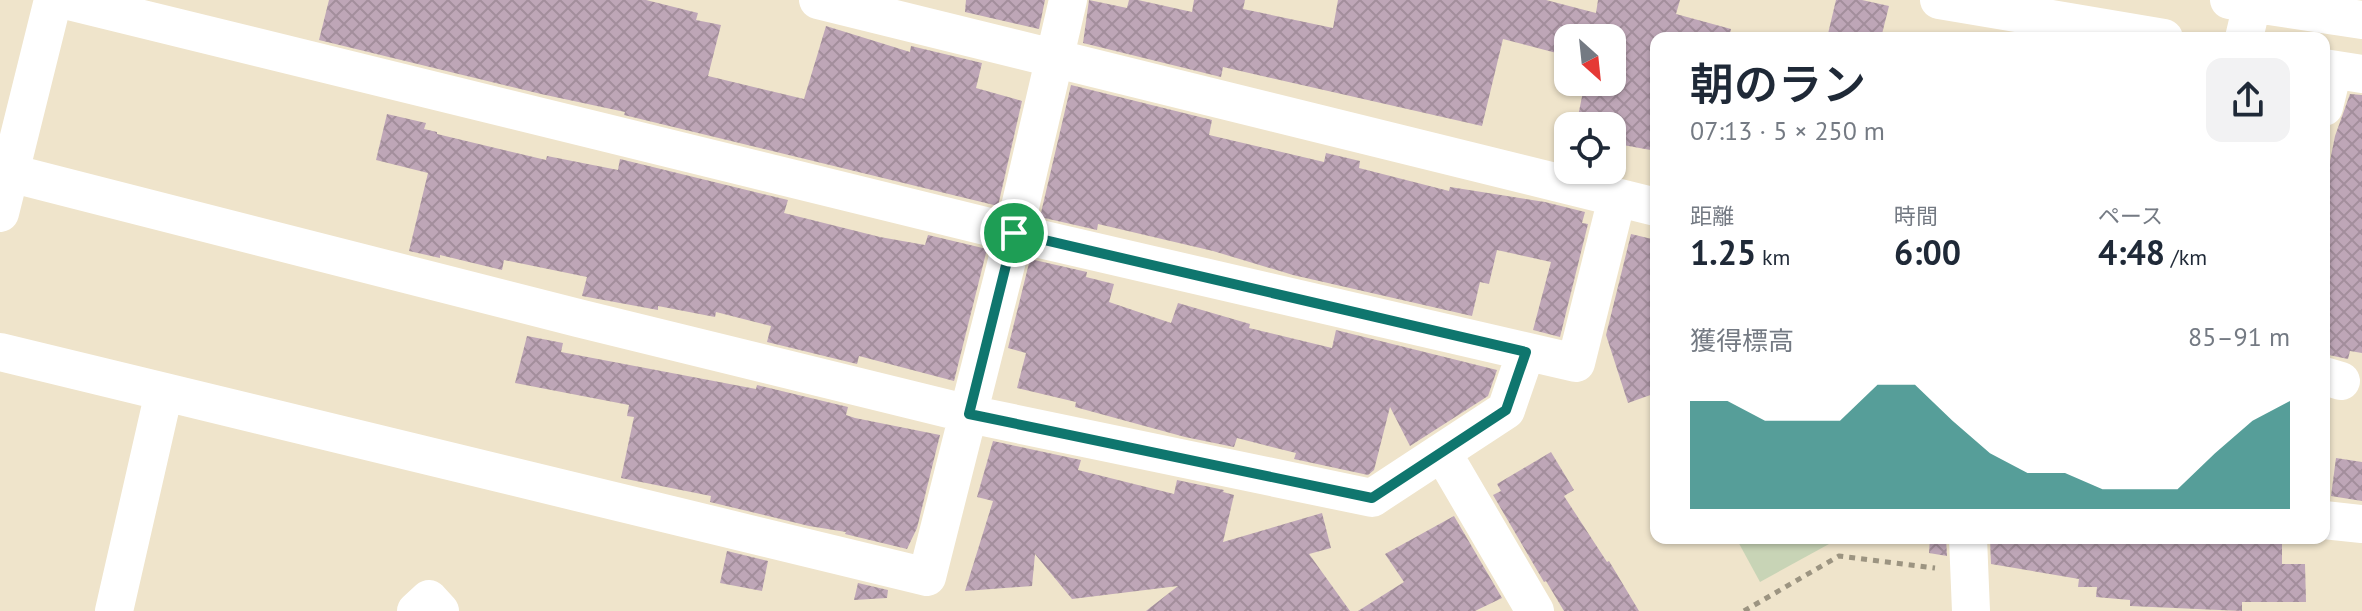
<!DOCTYPE html>
<html lang="ja">
<head>
<meta charset="utf-8">
<style>
  :root { --surface:#fff; --page:#f2f2f3; --text:#1f2937; --muted:#747a83; --accent:#0f766e }
  body { margin:0; font-family:"PT Sans","Noto Sans JP",sans-serif; background:var(--page); color:var(--text); height:100vh; display:flex; flex-direction:column; font-size:30px; white-space:nowrap }
  * { box-sizing:border-box; margin:0 }
  p { font-size:26px; color:var(--muted) }
  .icon { flex:none; width:44px; height:44px; fill:none; stroke:currentColor; stroke-width:2; stroke-linecap:round; stroke-linejoin:round }
  .map { position:relative; flex:1; overflow:hidden }
  .details { position:absolute; left:1650px; top:32px; width:680px; height:512px; display:flex; flex-direction:column; background:var(--surface); border-radius:16px; box-shadow:0 2px 6px #0004 }
  .details>* { flex:none }
  .needle { width:52px; rotate:153deg }
  .fabs { position:absolute; left:1554px; top:24px; display:grid; gap:16px }
  .fabs a { display:grid; place-items:center; width:72px; height:72px; border-radius:16px; background:var(--surface); box-shadow:0 2px 6px #0004; font-size:40px }
  .pin { position:absolute; display:grid; place-items:center; width:68px; height:68px; color:#fff; margin:-34px; border:4px solid #fff; border-radius:50%; box-shadow:0 2px 8px #0007 }
  .round { display:grid; place-items:center; flex:none; width:84px; height:84px; border-radius:16px; background:var(--page) }
  .summary { display:flex; align-items:center; justify-content:space-between; height:136px; padding:0 40px }
  h1 { font-size:44px; font-weight:600; line-height:60px }
  .figures { display:grid; grid-template-columns:repeat(3,1fr); gap:12px; height:136px; padding:8px 40px }
  .figures div { display:grid; align-content:center }
  .figures b { font-size:34px; font-weight:600 }
  .figures small { font-size:22px; font-weight:400 }
  .figures p { font-size:22px }
  .chart { height:224px; padding:16px 40px }
  .chart p { display:flex; justify-content:space-between }
  .chart svg { width:100%; height:144px; margin-top:8px; fill:var(--accent); opacity:.7 }
  .map>svg:first-child { display:block }
</style>
</head>
<body>
<div class="map">
<svg width="2362" height="611" viewBox="0 0 2362 611">
  <defs>
    <pattern id="building-cross-hatch" width="8" height="8" patternUnits="userSpaceOnUse" patternTransform="scale(2)"><rect width="8" height="8" fill="#bea6b7"/><path d="M0 0l8 8M0 8l8-8" fill="none" stroke="#a38e9c"/></pattern>
  </defs>
  <rect width="100%" height="100%" fill="#efe4cb"/>
  <path fill="#c8d4b6" d="M1736 538H1840L1760 582Z"/>
  <path fill="url(#building-cross-hatch)" d="M329 0H646L698 13 696 20 721 25 708 76 804 99 826 26 910 52 911 46 982 63 976 88 1022 101 998 206 624 115 625 112 541 94 319 40Z
    M966 0H1045L1039 29 965 12Z
    M1089 0 1127 8 1129 0H1138L1192 12 1194 0H1245L1243 9 1333 28 1338 0H1546L1596 13 1598 0H1680L1676 14 1731 29 1729 38H1656V151L1612 143V126H1576L1585 82H1612V38H1568V56L1503 39 1482 126 1223 67 1221 77 1083 43Z
    M1836 0H1862L1889 6 1881 38H1827Z
    M1071 85 1212 120 1209 135 1324 162 1326 153 1360 161 1359 168 1449 191 1450 187 1545 202 1585 212 1582 223 1588 224 1560 337 1533 330 1551 262 1497 250 1489 284 1480 282 1472 316 1293 275 1213 251 1098 224 1097 230 1040 217Z
    M2350 94 2362 95V353L2350 351 2348 359 2324 354V191L2335 136Z
    M387 114 426 123 424 129 437 132V134L546 160 547 156 618 170 620 159 788 200 784 213 880 237 925 245 928 235 987 249 954 381 859 356 857 364 767 342 771 326 716 312 715 317 658 306V310L582 296 587 277 504 260 502 270 440 255V258L409 251 428 173 376 160Z
    M1631 234 1656 240V393L1628 403 1606 335Z
    M1030 259 1087 272 1086 277 1114 284 1109 302 1171 323 1178 303 1250 324 1249 328 1332 348 1336 330 1497 370 1488 396 1410 446 1390 407 1374 470 1368 475 1294 459 1296 453 1237 438 1234 447 1185 437 1075 407 1076 402 1017 388 1026 353 1008 348Z
    M527 336 563 343 561 352 756 389 757 385 848 407 846 415 855 418 940 435 917 528 907 549 845 534 846 532 809 526 710 502 711 496 621 478 634 417 627 416 629 405 515 383Z
    M993 441 1081 460 1078 470 1174 494 1177 480 1224 490 1223 492 1234 495 1223 542 1322 513 1331 548 1309 554 1350 611H1146L1178 586 1072 599 1035 554 1032 586 965 591 993 501 977 497Z
    M1551 452 1574 490 1564 496 1607 562 1609 561 1639 611H1564L1546 581 1544 582 1493 495 1501 491 1497 484Z
    M2336 458 2362 462V501L2331 496Z
    M1454 516 1502 598 1475 611H1358L1404 582 1385 554Z
    M1930 538H1946L1947 556 1929 553Z
    M1990 538H2282V564H2305L2306 602H2242V611L2130 606V600L2096 597 2097 587H2078L2079 579 1991 564Z
    M727 551 768 561 762 591 720 583Z
    M858 583 888 590 887 598 854 600Z"/>
  <g fill="none" stroke-linecap="round" stroke-linejoin="round">
    <path stroke="#9c9481" stroke-width="5" stroke-dasharray="6 6" stroke-linecap="butt" d="M1744 611 1839 556 1935 568"/>
    <path stroke="#fff" stroke-width="38" d="M65 0 1014 233 1576 363 1617 198
      M818 0 1656 207
      M1939 0 2164 38
      M2229 0 2362 20
      M2244 38 2252 4
      M2324 68 2362 74
      M2324 107 2333 70
      M10 173 578 318 969 414 1372 498 1506 410 1526 352
      M0 213 53 0
      M0 352 927 577 1014 233 1068 0
      M2324 376 2341 381
      M1442 452 1535 611
      M2324 520 2362 524
      M1968 538 1971 611
      M114 611 164 392
      M416 611 429 599 440 611"/>
  </g>
  <g fill="none" stroke-linecap="round" stroke-linejoin="round">
    <defs>
      <path id="route" d="M1014 233 1526 352 1506 410 1372 498 969 414Z"/>
    </defs>
    <use href="#route" stroke="#fff" stroke-width="16"/>
    <use href="#route" stroke="#0f766e" stroke-width="10"/>
  </g>
</svg>
<div class="fabs">
<a><svg class="needle" viewBox="-14 -14 28 28"><path d="M0-13l5 13h-10z" fill="#e53935"/><path d="M0 13l5-13h-10z" fill="#747a83"/></svg></a>
<a><svg class="icon" aria-label="locate" viewBox="0 0 24 24"><circle cx="12" cy="12" r="6"/><path d="M12 2v4M12 18v4M2 12h4M18 12h4"/></svg></a>
</div>
<div class="pin" style="left:1014px;top:233px;background:#1e9e55"><svg class="icon" aria-label="arrive" viewBox="0 0 24 24"><path d="M6 21V4h12l-3 4 3 4H6"/></svg></div>
<section class="details">
<div class="summary"><div><h1>朝のラン</h1><p>07:13 · 5 × 250 m</p></div><a class="round"><svg class="icon" aria-label="share" viewBox="0 0 24 24"><path d="M12 15V3M7 8l5-5 5 5M5 13v7h14v-7"/></svg></a></div>
<div class="figures">
<div><p>距離</p><b>1.25<small> km</small></b></div>
<div><p>時間</p><b>6:00</b></div>
<div><p>ペース</p><b>4:48<small> /km</small></b></div>
</div>
<div class="chart"><p><span>獲得標高</span>85–91 m</p>
<svg viewBox="0 0 160 44" preserveAspectRatio="none"><path d="M0 44V11L10 11L20 17L30 17L40 17L50 6L60 6L70 17L80 27L90 33L100 33L110 38L120 38L130 38L140 27L150 17L160 11V44z"/></svg>
</div>
</section>
</div>
</body>
</html>
